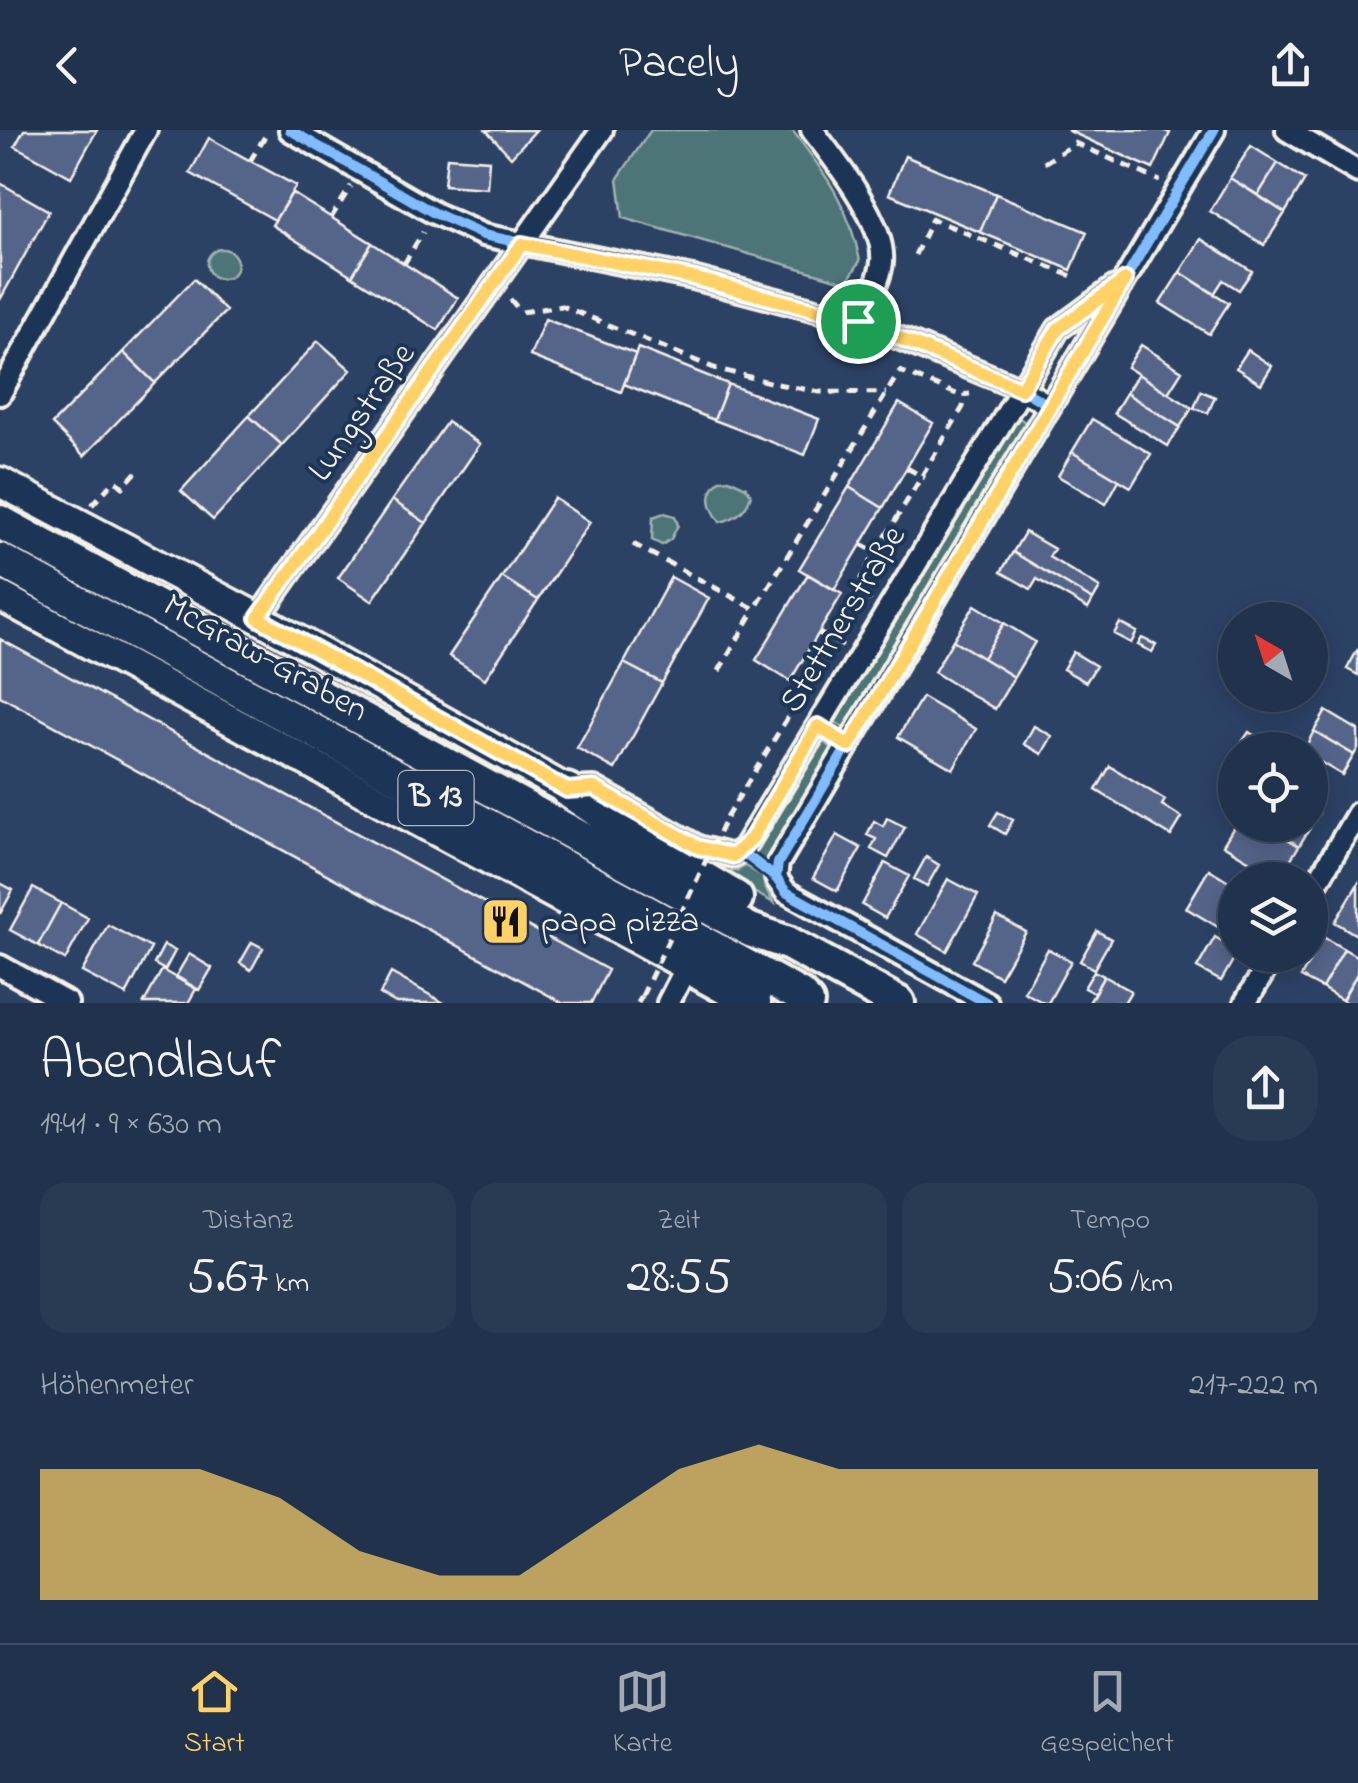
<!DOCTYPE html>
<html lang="de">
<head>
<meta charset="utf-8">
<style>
  :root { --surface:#21324c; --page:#293a53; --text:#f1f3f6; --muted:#a2aab5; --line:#3e4d64; --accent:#ffd166 }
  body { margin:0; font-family:"Indie Flower",sans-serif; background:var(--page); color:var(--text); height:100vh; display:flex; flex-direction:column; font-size:38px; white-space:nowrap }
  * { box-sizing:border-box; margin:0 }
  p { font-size:32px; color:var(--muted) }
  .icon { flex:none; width:55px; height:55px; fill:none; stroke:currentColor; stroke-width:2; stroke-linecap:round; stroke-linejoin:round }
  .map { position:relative; height:873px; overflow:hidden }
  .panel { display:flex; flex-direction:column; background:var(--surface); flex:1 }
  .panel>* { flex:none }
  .needle { width:65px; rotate:321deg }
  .buttons { position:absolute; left:1218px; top:472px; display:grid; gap:20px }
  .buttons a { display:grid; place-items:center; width:110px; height:110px; border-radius:50%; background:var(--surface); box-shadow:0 5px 25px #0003,0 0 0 2px var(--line); font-size:50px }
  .pin { position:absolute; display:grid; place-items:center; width:85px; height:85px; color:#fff; margin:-42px; border:5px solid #fff; border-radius:50%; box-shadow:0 2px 10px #0007 }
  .round { display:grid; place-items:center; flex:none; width:105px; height:105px; border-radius:40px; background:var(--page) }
  .head { display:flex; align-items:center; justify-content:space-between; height:170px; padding:0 40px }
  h1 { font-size:55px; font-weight:600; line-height:75px }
  .metrics { display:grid; grid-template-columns:repeat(3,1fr); gap:15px; height:170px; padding:10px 40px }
  .metrics div { display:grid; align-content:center; border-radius:25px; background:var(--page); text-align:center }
  .metrics b { font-size:50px; font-weight:600 }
  .metrics small { font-size:28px; font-weight:400 }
  .metrics p { font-size:28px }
  .chart { height:280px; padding:20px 40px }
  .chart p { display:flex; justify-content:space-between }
  .chart svg { width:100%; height:180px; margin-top:10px; fill:var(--accent); opacity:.7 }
  header { display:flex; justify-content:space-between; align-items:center; height:130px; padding:0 40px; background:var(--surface); font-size:45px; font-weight:600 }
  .dock { display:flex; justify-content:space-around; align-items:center; height:140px; border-top:2px solid var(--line); background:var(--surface); font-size:28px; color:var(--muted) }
  .dock a { display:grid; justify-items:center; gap:5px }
  .dock .active { color:var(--accent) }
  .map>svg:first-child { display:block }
</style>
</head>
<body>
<header><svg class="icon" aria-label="back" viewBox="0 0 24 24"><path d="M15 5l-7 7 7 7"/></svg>Pacely<svg class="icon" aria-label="share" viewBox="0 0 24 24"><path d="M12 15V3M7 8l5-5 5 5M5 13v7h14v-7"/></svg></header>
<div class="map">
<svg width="1358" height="873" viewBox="0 0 1358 873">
  <rect width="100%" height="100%" fill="#2c4265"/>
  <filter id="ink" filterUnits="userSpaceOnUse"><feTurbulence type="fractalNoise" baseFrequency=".01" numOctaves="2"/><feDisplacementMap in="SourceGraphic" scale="20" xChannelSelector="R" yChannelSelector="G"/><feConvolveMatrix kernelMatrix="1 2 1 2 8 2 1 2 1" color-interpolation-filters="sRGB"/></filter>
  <g filter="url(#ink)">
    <path fill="#4e7477" stroke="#a1b2b0" stroke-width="2.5" d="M651 0H792C826 44 849 75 860 131L847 152 623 88 618 48Z
      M207 134a15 15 0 1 1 30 0a15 15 0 1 1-30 0Z
      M1016 286 1028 294 847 600 835 592Z
      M729 349 746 357 751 365C746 381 737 388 720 392 710 378 704 363 720 350Z
      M664 383 675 386 678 395 671 409 662 415 652 410 653 387Z
      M823 612 834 619 765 733 754 727Z
      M745 736 764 747V756L774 773 715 741H737Z"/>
    <path fill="#55658a" stroke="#f4f1e8" stroke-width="2.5" d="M24 0H97L71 47 15 16Z
      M486 0H536L511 27Z
      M1067 0H1163L1170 3 1153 39Z
      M209 8 296 56 275 90 190 43Z
      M1251 16 1278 33 1258 65 1230 48Z
      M905 26 996 64 980 102 889 64Z
      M447 27 489 30 487 58 444 55Z
      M1278 33 1305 50 1285 83 1258 65Z
      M1230 48 1285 83 1264 115 1210 81Z
      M0 53 49 81 0 170Z
      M292 63 372 113 352 146 272 95Z
      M996 64 1087 102 1071 140 980 102Z
      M1201 109 1252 141 1239 160 1223 150 1214 164 1180 142Z
      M372 113 458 168 438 200 352 146Z
      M1180 142 1229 173 1209 204 1160 173Z
      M194 149 226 181 155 253 123 222Z
      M545 189 636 224 621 262 530 226Z
      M318 211 351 240 282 315 249 286Z
      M1141 215 1182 241 1168 263 1127 237Z
      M638 218 728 254 714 290 624 254Z
      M1248 220 1272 236 1261 254 1236 238Z
      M123 222 155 253 84 326 52 294Z
      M1138 244 1192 278 1180 297 1126 263Z
      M728 254 819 289 805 325 714 290Z
      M1201 261 1215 267 1208 283 1194 278Z
      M1126 263 1180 297 1168 316 1114 283Z
      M899 273 933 293 883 378 849 357Z
      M249 286 282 315 213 390 181 361Z
      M1092 289 1151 324 1131 357 1072 322Z
      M447 292 480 314 426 393 392 370Z
      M1072 322 1119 350 1106 374 1058 346Z
      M849 357 883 378 834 460 799 439Z
      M554 368 590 392 538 470 502 447Z
      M392 370 426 393 372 471 338 448Z
      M1025 402 1054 419 1049 427 1100 458 1093 470 1013 422Z
      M1013 422 1093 470 1088 479 1037 449 1031 459 1001 442Z
      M808 444 842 464 790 551 756 530Z
      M502 447 538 470 485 549 449 526Z
      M671 447 709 468 662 553 624 533Z
      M975 475 1004 493 983 528 953 510Z
      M1004 493 1035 512 1014 547 983 528Z
      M1120 493 1137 502 1131 513 1114 504Z
      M1142 508 1156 515 1152 522 1138 515Z
      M0 509 608 840 591 873H563L0 566Z
      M953 510 1014 547 995 579 934 542Z
      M1358 519V545L1347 539Z
      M1073 522 1096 536 1086 552 1063 539Z
      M624 533 662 553 615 639 577 618Z
      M922 567 976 599 953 639 898 607Z
      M1326 581 1358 600V618L1354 625 1314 601Z
      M1034 596 1052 606 1042 624 1024 614Z
      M1314 601 1354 625 1342 645 1310 626V620H1304Z
      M1249 602 1277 620 1238 618Z
      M1110 636 1165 670 1162 675 1182 688 1171 706 1096 660Z
      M1310 678 1319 683 1299 716 1265 695H1310Z
      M998 682 1013 690 1005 704 990 695Z
      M887 688 905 697 888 728 871 719 876 709 867 705 874 691 883 696Z
      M1235 695H1265L1299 716 1279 748 1223 715Z
      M837 705 861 718 837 761 813 748Z
      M926 727 939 735 927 756 914 749Z
      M885 733 909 746 885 788 862 775Z
      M1209 739 1235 755V807L1186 778Z
      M948 749 978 765 947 821 917 804Z
      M0 753 13 760 0 784Z
      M1358 754V806L1335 792Z
      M33 758 61 773 38 815 10 800Z
      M61 773 88 788 65 830 38 815Z
      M997 786 1026 802 1000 847 972 831Z
      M108 795 151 818 126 865 82 842Z
      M1097 801 1111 809 1094 839 1080 831Z
      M1215 807 1235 819 1236 825 1221 851 1197 838Z
      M1323 807 1344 819 1322 858 1301 847Z
      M252 812 263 818 251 840 240 833Z
      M164 815 175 821 165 840 154 834Z
      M1048 819 1071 831 1048 873H1044L1024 862Z
      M1344 819 1358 827V842L1342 870 1322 858Z
      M189 824 212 838 199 860 176 846Z
      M162 840 196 859 188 873H144Z
      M1094 841 1104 846 1094 863 1084 858Z
      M1358 842V873H1347L1342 870Z
      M391 843 444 873H396L380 864Z
      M1104 846 1131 861 1124 873H1089Z"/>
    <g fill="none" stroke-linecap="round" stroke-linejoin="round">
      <defs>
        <path id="service" d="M818 596 848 615"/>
        <path id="minor" d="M290 0 434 83 483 105 693 148 858 191 1021 259 1050 276
          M812 0C835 30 886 94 882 132 880 152 866 173 858 191
          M1287 0 1358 42
          M0 264 146 0
          M258 488 602 0
          M570 659 594 658 698 717 733 726 744 718 1058 199 1115 157
          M1310 764 1358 683
          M0 836 67 873
          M668 873 687 836
          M987 873 786 762 776 748 778 733 1214 0
          M1245 873 1274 825"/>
        <path id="secondary" d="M0 352 258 488 567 660
          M0 466 687 836"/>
        <path id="trunk" d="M0 392 750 800 788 813 898 873
          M0 430 799 865 807 873
          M567 660 667 727 736 768
          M687 836 754 873"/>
      </defs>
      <use href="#service" stroke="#f4f1e8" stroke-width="18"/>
      <use href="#minor" stroke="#f4f1e8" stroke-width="28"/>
      <use href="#secondary" stroke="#f4f1e8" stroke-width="35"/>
      <use href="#trunk" stroke="#f4f1e8" stroke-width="40"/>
      <path stroke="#f4f1e8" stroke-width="5" stroke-dasharray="10 8" stroke-linecap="butt" d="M250 31 267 3
        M1044 33 1075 13 1160 51
        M331 88 351 56
        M915 125 932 89 1074 147
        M404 134 423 102
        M510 169 521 182 562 176 714 238 777 254 820 262 886 263
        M907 338 925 348
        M92 375 115 350 123 357 138 340
        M633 414 755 479 900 241 959 265 970 264
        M861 414 879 424
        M870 471 861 448 963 277 965 264
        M819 503 843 516
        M719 541 755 479
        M726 688 791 582
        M638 873 642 866"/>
      <use href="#service" stroke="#1d3557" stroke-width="10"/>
      <use href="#minor" stroke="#1d3557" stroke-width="20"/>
      <use href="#secondary" stroke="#1d3557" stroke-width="28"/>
      <use href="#trunk" stroke="#1d3557" stroke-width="32"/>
      <path stroke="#f4f1e8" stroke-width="5" stroke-dasharray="10 8" stroke-linecap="butt" d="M642 866 726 688"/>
      <defs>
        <path id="cycleway" d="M290 0 434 83 483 105 693 148 858 191 1021 259 1050 276
          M741 721 776 748 786 762 987 873
          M776 748 778 733 1214 0"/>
      </defs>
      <use href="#cycleway" stroke="#1d3557" stroke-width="16"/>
      <use href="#cycleway" stroke="#80bcff" stroke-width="10"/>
    </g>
  </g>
  <g fill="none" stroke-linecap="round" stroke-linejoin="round" filter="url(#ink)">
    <defs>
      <path id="route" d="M522 114 693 148 858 191 1021 259 1058 199 1125 150 849 616 818 596 752 708 733 726 698 717 594 658 567 660 258 488Z"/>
    </defs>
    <use href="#route" stroke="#fff" stroke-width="20"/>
    <use href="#route" stroke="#ffd166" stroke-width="12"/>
  </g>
  <defs>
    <symbol id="restaurant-square" viewBox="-11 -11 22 22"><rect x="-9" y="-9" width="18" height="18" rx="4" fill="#ffd166" stroke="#1d3557"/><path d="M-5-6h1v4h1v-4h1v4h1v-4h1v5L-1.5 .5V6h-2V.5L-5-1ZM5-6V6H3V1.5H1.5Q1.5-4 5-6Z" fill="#111"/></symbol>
  </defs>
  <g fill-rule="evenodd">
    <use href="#restaurant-square" x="478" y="764" width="55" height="55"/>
  </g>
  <g text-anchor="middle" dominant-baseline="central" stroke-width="8" stroke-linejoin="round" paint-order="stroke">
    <rect fill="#1d3557" stroke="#b4b9bc" stroke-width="2.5" x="398.5" y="641" width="75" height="54" rx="8"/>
    <g font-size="32" font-weight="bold" fill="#f4f1e8">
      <text x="436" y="668">B 13</text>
    </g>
    <g font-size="35" fill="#f4f1e8" stroke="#1d3557">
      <text transform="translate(363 283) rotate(-55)">Lungstraße</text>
      <text transform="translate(844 490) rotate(-59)">Stettnerstraße</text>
      <text transform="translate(265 529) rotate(29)">McGraw-Graben</text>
    </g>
    <g font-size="35" fill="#f4f1e8" stroke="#1d3557" text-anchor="start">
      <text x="541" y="792">papa pizza</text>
    </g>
  </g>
</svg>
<div class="buttons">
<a><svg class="needle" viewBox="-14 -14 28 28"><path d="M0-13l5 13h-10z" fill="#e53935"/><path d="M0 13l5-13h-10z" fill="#a2aab5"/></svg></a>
<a><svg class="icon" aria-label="locate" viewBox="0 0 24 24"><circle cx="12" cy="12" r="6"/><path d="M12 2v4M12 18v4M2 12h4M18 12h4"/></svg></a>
<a><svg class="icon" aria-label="layers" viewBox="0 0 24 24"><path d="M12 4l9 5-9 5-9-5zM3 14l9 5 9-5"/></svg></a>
</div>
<div class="pin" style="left:858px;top:191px;background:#1e9e55"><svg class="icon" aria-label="arrive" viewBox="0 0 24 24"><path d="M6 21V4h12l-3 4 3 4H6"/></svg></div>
</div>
<section class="panel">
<div class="head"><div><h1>Abendlauf</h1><p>19:41 · 9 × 630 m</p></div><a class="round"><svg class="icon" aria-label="share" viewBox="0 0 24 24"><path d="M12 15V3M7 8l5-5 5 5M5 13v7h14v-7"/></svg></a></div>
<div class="metrics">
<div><p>Distanz</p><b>5.67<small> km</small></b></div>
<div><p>Zeit</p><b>28:55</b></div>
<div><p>Tempo</p><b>5:06<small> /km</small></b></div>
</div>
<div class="chart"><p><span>Höhenmeter</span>217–222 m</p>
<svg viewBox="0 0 160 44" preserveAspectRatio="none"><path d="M0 44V12L10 12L20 12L30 19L40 32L50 38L60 38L70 25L80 12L90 6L100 12L110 12L120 12L130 12L140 12L150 12L160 12V44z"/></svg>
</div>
</section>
<nav class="dock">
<a class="active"><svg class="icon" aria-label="home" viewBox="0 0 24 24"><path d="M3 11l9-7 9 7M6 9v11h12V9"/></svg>Start</a>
<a><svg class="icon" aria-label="map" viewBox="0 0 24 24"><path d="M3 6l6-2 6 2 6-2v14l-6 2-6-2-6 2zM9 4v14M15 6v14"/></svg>Karte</a>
<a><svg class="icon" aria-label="saved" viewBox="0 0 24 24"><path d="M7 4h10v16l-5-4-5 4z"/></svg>Gespeichert</a>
</nav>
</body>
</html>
